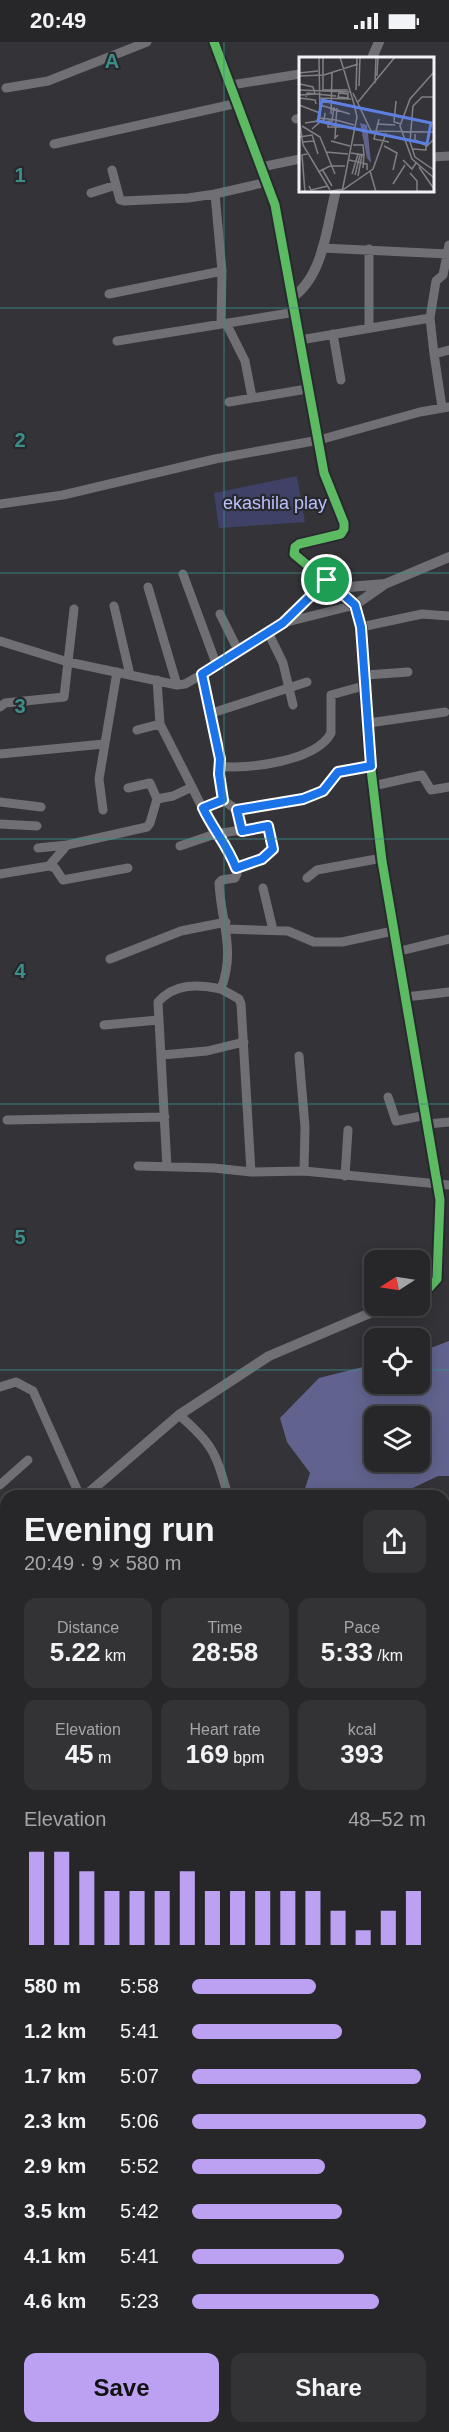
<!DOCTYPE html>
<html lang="en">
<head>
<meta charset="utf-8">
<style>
  :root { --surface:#27272a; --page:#333336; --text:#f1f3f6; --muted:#a4a5a8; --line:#434447; --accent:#bca0f2 }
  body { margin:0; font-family:Helvetica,sans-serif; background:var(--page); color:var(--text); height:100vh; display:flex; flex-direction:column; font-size:22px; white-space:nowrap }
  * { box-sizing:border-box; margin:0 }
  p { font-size:20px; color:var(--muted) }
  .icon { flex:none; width:33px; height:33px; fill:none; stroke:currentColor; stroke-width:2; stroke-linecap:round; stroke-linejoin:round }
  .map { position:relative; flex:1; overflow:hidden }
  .panel { position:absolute; left:0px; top:1448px; width:450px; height:944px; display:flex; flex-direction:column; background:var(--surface); border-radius:18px 18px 0 0; box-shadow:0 3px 15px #0003,0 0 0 2px var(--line) }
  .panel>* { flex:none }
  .needle { width:39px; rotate:258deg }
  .controls { position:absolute; left:364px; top:1208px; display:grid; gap:12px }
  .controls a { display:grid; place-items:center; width:66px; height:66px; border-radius:12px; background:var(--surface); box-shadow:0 3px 15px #0003,0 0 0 2px var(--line); font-size:30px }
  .pin { position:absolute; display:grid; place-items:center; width:51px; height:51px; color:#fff; margin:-26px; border:3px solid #fff; border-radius:50%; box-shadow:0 2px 6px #0007 }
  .round { display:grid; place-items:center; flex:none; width:63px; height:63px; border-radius:12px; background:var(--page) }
  .overview { display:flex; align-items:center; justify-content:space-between; height:102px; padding:0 24px }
  h1 { font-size:33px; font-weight:700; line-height:45px }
  .figures { display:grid; grid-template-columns:repeat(3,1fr); gap:9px; height:102px; padding:6px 24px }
  .figures div { display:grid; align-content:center; border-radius:12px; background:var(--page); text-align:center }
  .figures b { font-size:26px; font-weight:700 }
  .figures small { font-size:16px; font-weight:400 }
  .figures p { font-size:16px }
  .chart { height:168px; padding:12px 24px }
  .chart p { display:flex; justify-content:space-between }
  .chart svg { width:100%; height:108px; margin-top:6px; stroke:var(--accent); stroke-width:6 }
  .button { display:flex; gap:12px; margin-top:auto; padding:12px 24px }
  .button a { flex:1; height:69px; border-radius:12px; background:var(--accent); color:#111; font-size:24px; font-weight:700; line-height:69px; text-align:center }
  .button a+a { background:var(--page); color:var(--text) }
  ul { padding:0 24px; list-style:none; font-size:20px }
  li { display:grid; grid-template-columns:96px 72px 1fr; align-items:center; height:45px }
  li i { height:15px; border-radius:8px; background:var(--accent) }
  .status { display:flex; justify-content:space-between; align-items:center; height:42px; padding:0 30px; background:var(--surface); direction:ltr }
  .status svg { height:16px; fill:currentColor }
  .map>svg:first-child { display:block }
</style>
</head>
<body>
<div class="status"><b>20:49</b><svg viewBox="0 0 49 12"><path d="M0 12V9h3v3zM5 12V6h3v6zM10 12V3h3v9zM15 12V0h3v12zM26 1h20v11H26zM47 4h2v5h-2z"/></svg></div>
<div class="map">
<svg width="449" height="2390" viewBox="0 0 449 2390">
  <rect width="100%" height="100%" fill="#343438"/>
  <path fill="#3f4166" d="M297 434 305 480 219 486 214 451Z"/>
  <path fill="#61638e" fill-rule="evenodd" d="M449 1299V1434H438L398 1453H303L310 1431 287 1400 280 1376 319 1336 375 1322V1341H420V1310ZM375 1374H420V1419H375Z"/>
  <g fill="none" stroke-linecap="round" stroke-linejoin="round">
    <path stroke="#707074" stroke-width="9" d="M231 43 300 32
      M6 46 48 39 147 0
      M296 77 300 76
      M54 102 238 61
      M432 115 449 114
      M261 125 300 117
      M112 128 120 158 124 159 188 156 215 152 222 229 221 282
      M91 151 116 143
      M215 152 267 140
      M322 206 448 212
      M109 252 222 229
      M430 276 434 312 449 308
      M226 281 245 319 252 355
      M369 286V207
      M333 292 341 338
      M300 298 430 276 436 239 443 233 449 203
      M117 299 296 270
      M434 312 442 365
      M229 360 307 347
      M0 462 63 453 215 417 319 398 420 370 449 365
      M183 532 217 624
      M148 545 177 643
      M114 564 130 633
      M220 572 238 608
      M285 579 327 538
      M361 585 422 572 449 574
      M268 590 283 621 293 663
      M0 599 68 620 177 643 185 642 217 624 233 610 283 581 355 563
      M202 632C208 654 210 673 214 695 216 705 221 713 219 724 247 728 316 719 331 691V653L367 643
      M366 633 408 630
      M0 665 5 661 64 655 74 567
      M212 671 307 640
      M369 681 445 670
      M137 688 160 682
      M0 712 104 702
      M373 744 422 733 431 748 449 745
      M192 745 215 792 228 807 237 832 235 836 222 838 219 841C221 881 236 907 221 947L239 957 241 962 251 1130
      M128 746 150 741 157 757
      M223 758 237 768 242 788
      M0 760 41 765
      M203 766 223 758 219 724
      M103 768 99 737 117 630
      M237 768 303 757 323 749 338 730 371 724
      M0 782 37 784
      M180 804 215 792 268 784 273 808 263 817 235 826
      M38 806 67 803
      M49 824 55 826 63 838 128 826
      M0 832 49 824 67 803 147 785 150 781 157 757 173 754 192 745 160 682 157 638
      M307 836 317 828 382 816
      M263 846 273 888
      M227 887 288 889 314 900H342L393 889
      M396 910 449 897
      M110 917 181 889 226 880
      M406 955 449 950
      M104 983 158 978
      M162 1013 207 1009 244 1000
      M299 1014 305 1085 304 1129
      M388 1055 396 1079 427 1073
      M7 1078 165 1075
      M428 1082 449 1080
      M138 1124 214 1126 251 1130 304 1129 449 1143
      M167 1125 158 960C175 941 198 942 221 947
      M345 1134 348 1088
      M0 1345 16 1340 33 1349 80 1454
      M179 1373C213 1402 216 1411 228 1454
      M0 1443 28 1418
      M444 1699H449
      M444 1751H449
      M0 1772H6
      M0 1814 6 1825
      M444 1906 449 1881
      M0 1913 6 1910
      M0 1994 6 1990
      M444 2006 449 2005
      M0 2055 6 2068
      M0 2170H6
      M444 2174 449 2173
      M444 2233 449 2249
      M444 2275H449
      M0 2304 6 2303
      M444 2369 449 2380
      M34 2385 35 2390
      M316 2385 317 2390
      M344 2385 347 2390
      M400 2385 403 2390
      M111 2390 112 2385
      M245 2390 269 2385
      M286 2390V2385"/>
    <path stroke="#707074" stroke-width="10" d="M214 0 275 163 324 431 344 481V487L341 492 299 502 295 505 294 512 355 563 361 585 370 719 382 819 440 1158 437 1237 428 1247 420 1250
      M372 16 379 0
      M293 255C324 233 327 183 336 148
      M337 546 385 542
      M355 563 385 542 449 515
      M85 1454 179 1373 269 1314 389 1263
      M0 1528 6 1523"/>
    <path stroke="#6c6c76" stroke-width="15" d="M444 1581H449
      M444 1595H449
      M0 1664 6 1661
      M0 1679 6 1675"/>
    <defs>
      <path id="cycleway" d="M214 0 275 163 324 431 344 481V487L341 492 299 502 295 505 294 512 355 563 361 585 370 719 382 819 440 1158 437 1237 428 1247 420 1250"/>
    </defs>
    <use href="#cycleway" stroke="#28292f" stroke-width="13"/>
    <use href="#cycleway" stroke="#5cba63" stroke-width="9"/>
  </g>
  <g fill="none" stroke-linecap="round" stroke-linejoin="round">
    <defs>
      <path id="route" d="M327 538 355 563 361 585 371 724 338 730 323 749 303 757 237 768 242 789 268 784 273 807 262 817 236 826C228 804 213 787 203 766L223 758 219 732 220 717 202 632 283 581Z"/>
    </defs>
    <use href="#route" stroke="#fff" stroke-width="12"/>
    <use href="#route" stroke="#1a73e8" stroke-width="8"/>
  </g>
  <path fill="none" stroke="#3c8f89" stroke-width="1.5" stroke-opacity="0.55" d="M224 0V1454M0 266H449M0 531H449M0 797H449M0 1062H449M0 1328H375M420 1328H449M0 1593H6M444 1593H449M0 1859H6M444 1859H449M0 2124H6M444 2124H449M224 2385V2390"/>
  <g text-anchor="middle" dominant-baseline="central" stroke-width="4.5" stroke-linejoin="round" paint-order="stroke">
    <g font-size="18" fill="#bbc0fb" stroke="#28292f">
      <text x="275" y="461">ekashila play</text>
    </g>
  </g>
  <g transform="translate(299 15)">
    <rect width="135" height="135" fill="#343438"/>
    <path d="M61 66 68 68 72 106 68 101Z" fill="#61638e"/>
    <path fill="none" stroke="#808084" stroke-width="1.5" d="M20 0 21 61 37 63 38 51M24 0V33M41 0 55 47M135 15 111 42 101 69 113 102 135 121M0 16 19 14M0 19 25 18 59 7M78 19 79 0M76 26 77 0M60 29 61 0M0 33 51 35M23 33H49M57 33 58 0M40 36 49 37V41L39 40ZM54 36 72 74 135 75M1 38 16 37 14 30 1 27M7 40 8 36 37 39M135 40H123L114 49 111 85 116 100 135 113M0 41 16 43 17 47M21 41 52 42M97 44 95 65 102 67M21 45 41 46M59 45 96 0M0 48 21 56M21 48 51 57M32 57 33 16M0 60 4 88 31 133M80 62 75 82 90 85M29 64V70H45M6 66 25 63 26 56M78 67 96 68M3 69 21 80 36 117M13 72 21 65 33 64 35 50M116 77V83L128 89 134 83M39 78 36 81 37 63 55 68M0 80 13 78 15 84M32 84 51 89M4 85 15 84 19 97M54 88H64L65 98M85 89 98 96 94 113M114 92 127 93V88M27 95 49 97M52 96 65 98 64 111M50 103 68 107V113M104 103 113 112 117 106M120 110 135 132M23 112 33 129M71 114 77 135M19 115 31 109H46M111 116 118 124V135M53 117 59 97M56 118 61 98M59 119 63 98M94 127 106 108M10 129 12 133 29 129M32 134 45 132 74 112 87 76M6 135 3 98 8 97M43 135 58 60 55 47"/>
    <path fill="#5d7fe1" fill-opacity="0.15" stroke="#5d7fe1" stroke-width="3" d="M23 43 132 66 128 87 19 64Z"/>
    <rect width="135" height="135" fill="none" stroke="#f1f1f6" stroke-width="3"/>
  </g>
  <g font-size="20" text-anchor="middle" font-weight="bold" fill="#3c8f89" stroke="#28292f" stroke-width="4.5" stroke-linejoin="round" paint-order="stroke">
    <text x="112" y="26">A</text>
    <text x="20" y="140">1</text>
    <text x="20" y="405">2</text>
    <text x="20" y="671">3</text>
    <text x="20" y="936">4</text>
    <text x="20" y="1202">5</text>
  </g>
</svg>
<div class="controls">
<a><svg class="needle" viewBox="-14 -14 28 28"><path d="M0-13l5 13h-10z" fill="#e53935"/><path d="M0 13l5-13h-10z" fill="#a4a5a8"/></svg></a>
<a><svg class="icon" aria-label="locate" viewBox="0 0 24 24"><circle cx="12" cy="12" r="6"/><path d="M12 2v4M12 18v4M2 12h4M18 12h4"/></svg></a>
<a><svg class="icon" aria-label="layers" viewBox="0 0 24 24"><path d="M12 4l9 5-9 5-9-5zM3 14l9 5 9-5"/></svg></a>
</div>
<div class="pin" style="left:327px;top:538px;background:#1e9e55"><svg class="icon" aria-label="arrive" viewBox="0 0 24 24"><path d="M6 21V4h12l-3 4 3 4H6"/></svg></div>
<section class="panel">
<div class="overview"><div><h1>Evening run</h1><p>20:49 · 9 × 580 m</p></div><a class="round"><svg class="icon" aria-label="share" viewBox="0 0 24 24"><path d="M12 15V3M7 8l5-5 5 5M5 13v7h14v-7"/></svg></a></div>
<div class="figures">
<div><p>Distance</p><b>5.22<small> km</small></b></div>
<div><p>Time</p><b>28:58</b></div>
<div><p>Pace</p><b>5:33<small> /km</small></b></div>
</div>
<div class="figures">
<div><p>Elevation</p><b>45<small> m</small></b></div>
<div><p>Heart rate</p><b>169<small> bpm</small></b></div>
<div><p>kcal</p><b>393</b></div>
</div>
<div class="chart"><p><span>Elevation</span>48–52 m</p>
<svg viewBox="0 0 160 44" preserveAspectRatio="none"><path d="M5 44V6M15 44V6M25 44V14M35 44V22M45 44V22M55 44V22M65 44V14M75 44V22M85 44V22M95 44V22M105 44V22M115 44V22M125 44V30M135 44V38M145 44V30M155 44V22"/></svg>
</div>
<ul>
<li><b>580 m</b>5:58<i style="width:53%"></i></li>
<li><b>1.2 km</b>5:41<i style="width:64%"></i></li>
<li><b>1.7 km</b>5:07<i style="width:98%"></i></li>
<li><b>2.3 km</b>5:06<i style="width:100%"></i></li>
<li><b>2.9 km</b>5:52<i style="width:57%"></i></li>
<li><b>3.5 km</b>5:42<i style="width:64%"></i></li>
<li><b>4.1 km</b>5:41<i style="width:65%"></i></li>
<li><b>4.6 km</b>5:23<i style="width:80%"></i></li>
</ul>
<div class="button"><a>Save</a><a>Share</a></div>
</section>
</div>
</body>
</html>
